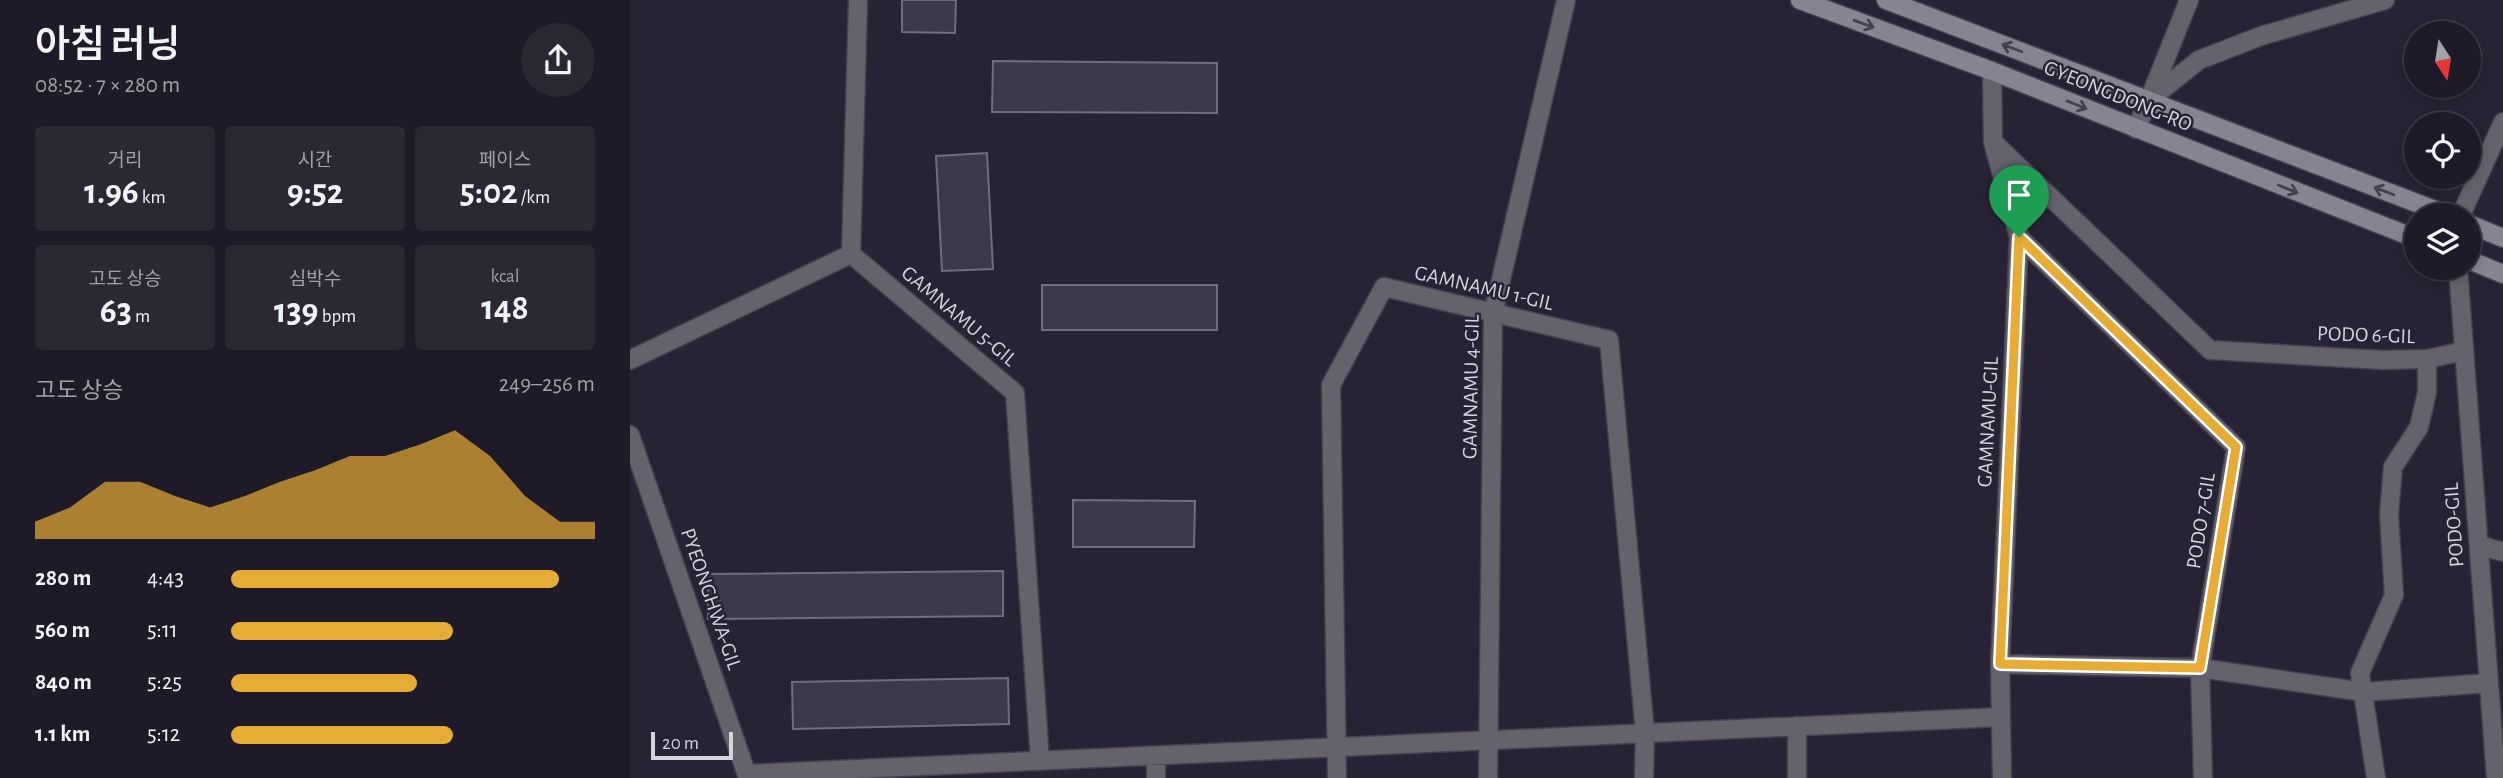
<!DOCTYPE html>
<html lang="ko">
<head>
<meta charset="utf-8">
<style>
  :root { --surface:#1e1a27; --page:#2b2733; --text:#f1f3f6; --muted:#a1a1a7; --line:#3c3844; --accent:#e7ac36 }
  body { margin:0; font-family:"Alegreya Sans","Noto Sans KR",sans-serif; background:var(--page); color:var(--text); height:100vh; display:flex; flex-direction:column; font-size:26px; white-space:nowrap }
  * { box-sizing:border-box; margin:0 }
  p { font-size:23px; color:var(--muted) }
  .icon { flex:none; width:38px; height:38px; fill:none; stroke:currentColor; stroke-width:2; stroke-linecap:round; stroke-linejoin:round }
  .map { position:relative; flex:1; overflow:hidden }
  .details { display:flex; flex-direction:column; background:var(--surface); width:630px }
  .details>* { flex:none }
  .needle { width:46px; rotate:168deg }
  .buttons { position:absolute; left:1774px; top:21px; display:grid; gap:14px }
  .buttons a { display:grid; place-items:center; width:77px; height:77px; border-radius:50%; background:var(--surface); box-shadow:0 4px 10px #0003,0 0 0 2px var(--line); font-size:35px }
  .scale { position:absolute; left:21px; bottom:18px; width:82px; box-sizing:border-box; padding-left:7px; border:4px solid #d6d3df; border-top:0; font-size:19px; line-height:24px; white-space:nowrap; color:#d6d3df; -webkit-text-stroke:5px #282334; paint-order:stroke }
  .pin { position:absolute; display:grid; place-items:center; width:60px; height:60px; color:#fff; margin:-72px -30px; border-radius:50% 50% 50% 0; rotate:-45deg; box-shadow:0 0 7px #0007 }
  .pin .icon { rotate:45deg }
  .round { display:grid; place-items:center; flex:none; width:74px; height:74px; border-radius:37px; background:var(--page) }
  .overview { display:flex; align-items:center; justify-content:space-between; height:119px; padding:0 35px }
  h1 { font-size:38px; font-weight:600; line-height:52px }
  .stats { display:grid; grid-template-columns:repeat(3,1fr); gap:10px; height:119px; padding:7px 35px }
  .stats div { display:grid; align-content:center; border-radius:7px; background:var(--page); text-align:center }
  .stats b { font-size:35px; font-weight:600 }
  .stats small { font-size:19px; font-weight:400 }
  .stats p { font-size:19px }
  .chart { height:196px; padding:14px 35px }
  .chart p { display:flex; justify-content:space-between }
  .chart svg { width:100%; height:126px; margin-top:7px; fill:var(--accent); opacity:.7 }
  ul { padding:0 35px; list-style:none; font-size:23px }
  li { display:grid; grid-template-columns:112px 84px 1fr; align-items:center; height:52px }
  li i { height:18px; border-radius:9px; background:var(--accent) }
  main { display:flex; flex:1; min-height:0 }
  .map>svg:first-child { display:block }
</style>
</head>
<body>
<main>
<section class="details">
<div class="overview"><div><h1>아침 러닝</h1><p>08:52 · 7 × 280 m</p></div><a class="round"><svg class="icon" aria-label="share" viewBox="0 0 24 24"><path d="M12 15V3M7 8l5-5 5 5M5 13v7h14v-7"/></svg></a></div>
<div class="stats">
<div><p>거리</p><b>1.96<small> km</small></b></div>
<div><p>시간</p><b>9:52</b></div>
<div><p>페이스</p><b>5:02<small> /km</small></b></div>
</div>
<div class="stats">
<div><p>고도 상승</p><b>63<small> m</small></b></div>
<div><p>심박수</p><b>139<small> bpm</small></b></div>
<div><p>kcal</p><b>148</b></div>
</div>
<div class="chart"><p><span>고도 상승</span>249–256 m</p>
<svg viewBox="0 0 160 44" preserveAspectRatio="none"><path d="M0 44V38L10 33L20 24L30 24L40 29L50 33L60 29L70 24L80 20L90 15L100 15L110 11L120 6L130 15L140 29L150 38L160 38V44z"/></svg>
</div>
<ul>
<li><b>280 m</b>4:43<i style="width:90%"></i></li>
<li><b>560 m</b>5:11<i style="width:61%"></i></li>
<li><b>840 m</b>5:25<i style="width:51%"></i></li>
<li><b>1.1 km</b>5:12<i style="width:61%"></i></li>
</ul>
</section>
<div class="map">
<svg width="1873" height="778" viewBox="0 0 1873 778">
  <rect width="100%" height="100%" fill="#282334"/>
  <path fill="#3d384a" stroke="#716c80" stroke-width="2" d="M272 0H326L325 33 272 32Z
    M363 61 587 63V113L362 112Z
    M357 153 363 269 312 271 306 156Z
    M412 285H587V330H412Z
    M443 500 565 501 564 547H443Z
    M373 571V616L78 619V574Z
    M378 678 379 724 163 729 162 682Z"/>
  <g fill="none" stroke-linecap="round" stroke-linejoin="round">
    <defs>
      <path id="street" d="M228 0 221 254 385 393 410 761
        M1362 71 1363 142 1389 237 1370 664 1372 778
        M1519 100 1569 60 1631 36 1755 0
        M1506 129 1519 100 1559 0
        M1363 142 1580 350 1753 360 1797 359 1834 351
        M1831 215 1873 122
        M1389 237 1606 447 1570 668 1573 778
        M1828 268 1866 778
        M0 360 221 254
        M0 435 118 778
        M1849 545 1873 552
        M1370 664 1570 668 1734 692 1859 683
        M526 756V778
        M117 774 1371 717
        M707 778 701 385 754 287 979 340 1015 733 1014 778
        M858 778 863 314 936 0
        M1167 778V726
        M1746 778 1730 673 1764 595 1759 514 1763 467 1789 427 1797 392V359"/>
      <path id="secondary" d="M1170 0 1362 71 1787 239
        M1256 0 1818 215
        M1839 224 1873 238
        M1839 260 1873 274"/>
    </defs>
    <use href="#street" stroke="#443f4f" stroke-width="21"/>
    <use href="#secondary" stroke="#443f4f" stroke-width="21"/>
    <use href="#street" stroke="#64626b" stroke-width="18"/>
    <use href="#secondary" stroke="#878392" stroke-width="18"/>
  </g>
  <defs><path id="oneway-shaft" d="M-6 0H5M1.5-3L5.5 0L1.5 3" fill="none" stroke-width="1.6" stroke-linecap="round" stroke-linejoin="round" transform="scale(1.75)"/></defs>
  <g stroke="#444050">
    <use href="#oneway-shaft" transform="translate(1234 24) rotate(20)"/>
    <use href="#oneway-shaft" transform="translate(1382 48) rotate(-159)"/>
    <use href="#oneway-shaft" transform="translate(1447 105) rotate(22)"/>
    <use href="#oneway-shaft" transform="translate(1658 189) rotate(22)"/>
    <use href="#oneway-shaft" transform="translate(1754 191) rotate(-159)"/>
  </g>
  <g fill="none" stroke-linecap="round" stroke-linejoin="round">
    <defs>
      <path id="route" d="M1389 237 1606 447 1570 668 1370 664Z"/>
    </defs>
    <use href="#route" stroke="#fff" stroke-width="14"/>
    <use href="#route" stroke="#e7ac36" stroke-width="9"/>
  </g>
  <g text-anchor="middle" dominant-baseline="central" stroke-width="5" stroke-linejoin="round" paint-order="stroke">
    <g font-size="21" fill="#d6d3df" stroke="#282334">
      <text transform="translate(1488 96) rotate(22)">GYEONGDONG-RO</text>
      <text transform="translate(854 288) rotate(13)">GAMNAMU 1-GIL</text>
      <text transform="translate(329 316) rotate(40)">GAMNAMU 5-GIL</text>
      <text transform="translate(1736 335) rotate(2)">PODO 6-GIL</text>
      <text transform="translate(841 387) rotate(-89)">GAMNAMU 4-GIL</text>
      <text transform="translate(1358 422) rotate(-87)">GAMNAMU-GIL</text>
      <text transform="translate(1571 521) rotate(-81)">PODO 7-GIL</text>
      <text transform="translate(1824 525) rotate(-94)">PODO-GIL</text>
      <text transform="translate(81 599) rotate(71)">PYEONGHWA-GIL</text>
    </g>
  </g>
</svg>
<div class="buttons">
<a><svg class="needle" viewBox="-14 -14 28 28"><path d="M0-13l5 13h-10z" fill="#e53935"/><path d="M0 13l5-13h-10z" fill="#a1a1a7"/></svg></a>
<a><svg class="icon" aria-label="locate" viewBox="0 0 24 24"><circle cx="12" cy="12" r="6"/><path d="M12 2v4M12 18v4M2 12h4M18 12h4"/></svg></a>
<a><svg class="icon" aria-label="layers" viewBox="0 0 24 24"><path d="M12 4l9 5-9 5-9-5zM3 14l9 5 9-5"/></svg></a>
</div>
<div class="scale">20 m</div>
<div class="pin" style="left:1389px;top:237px;background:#1e9e55"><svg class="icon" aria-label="arrive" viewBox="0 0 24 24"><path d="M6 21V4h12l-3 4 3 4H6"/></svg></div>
</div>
</main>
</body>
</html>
